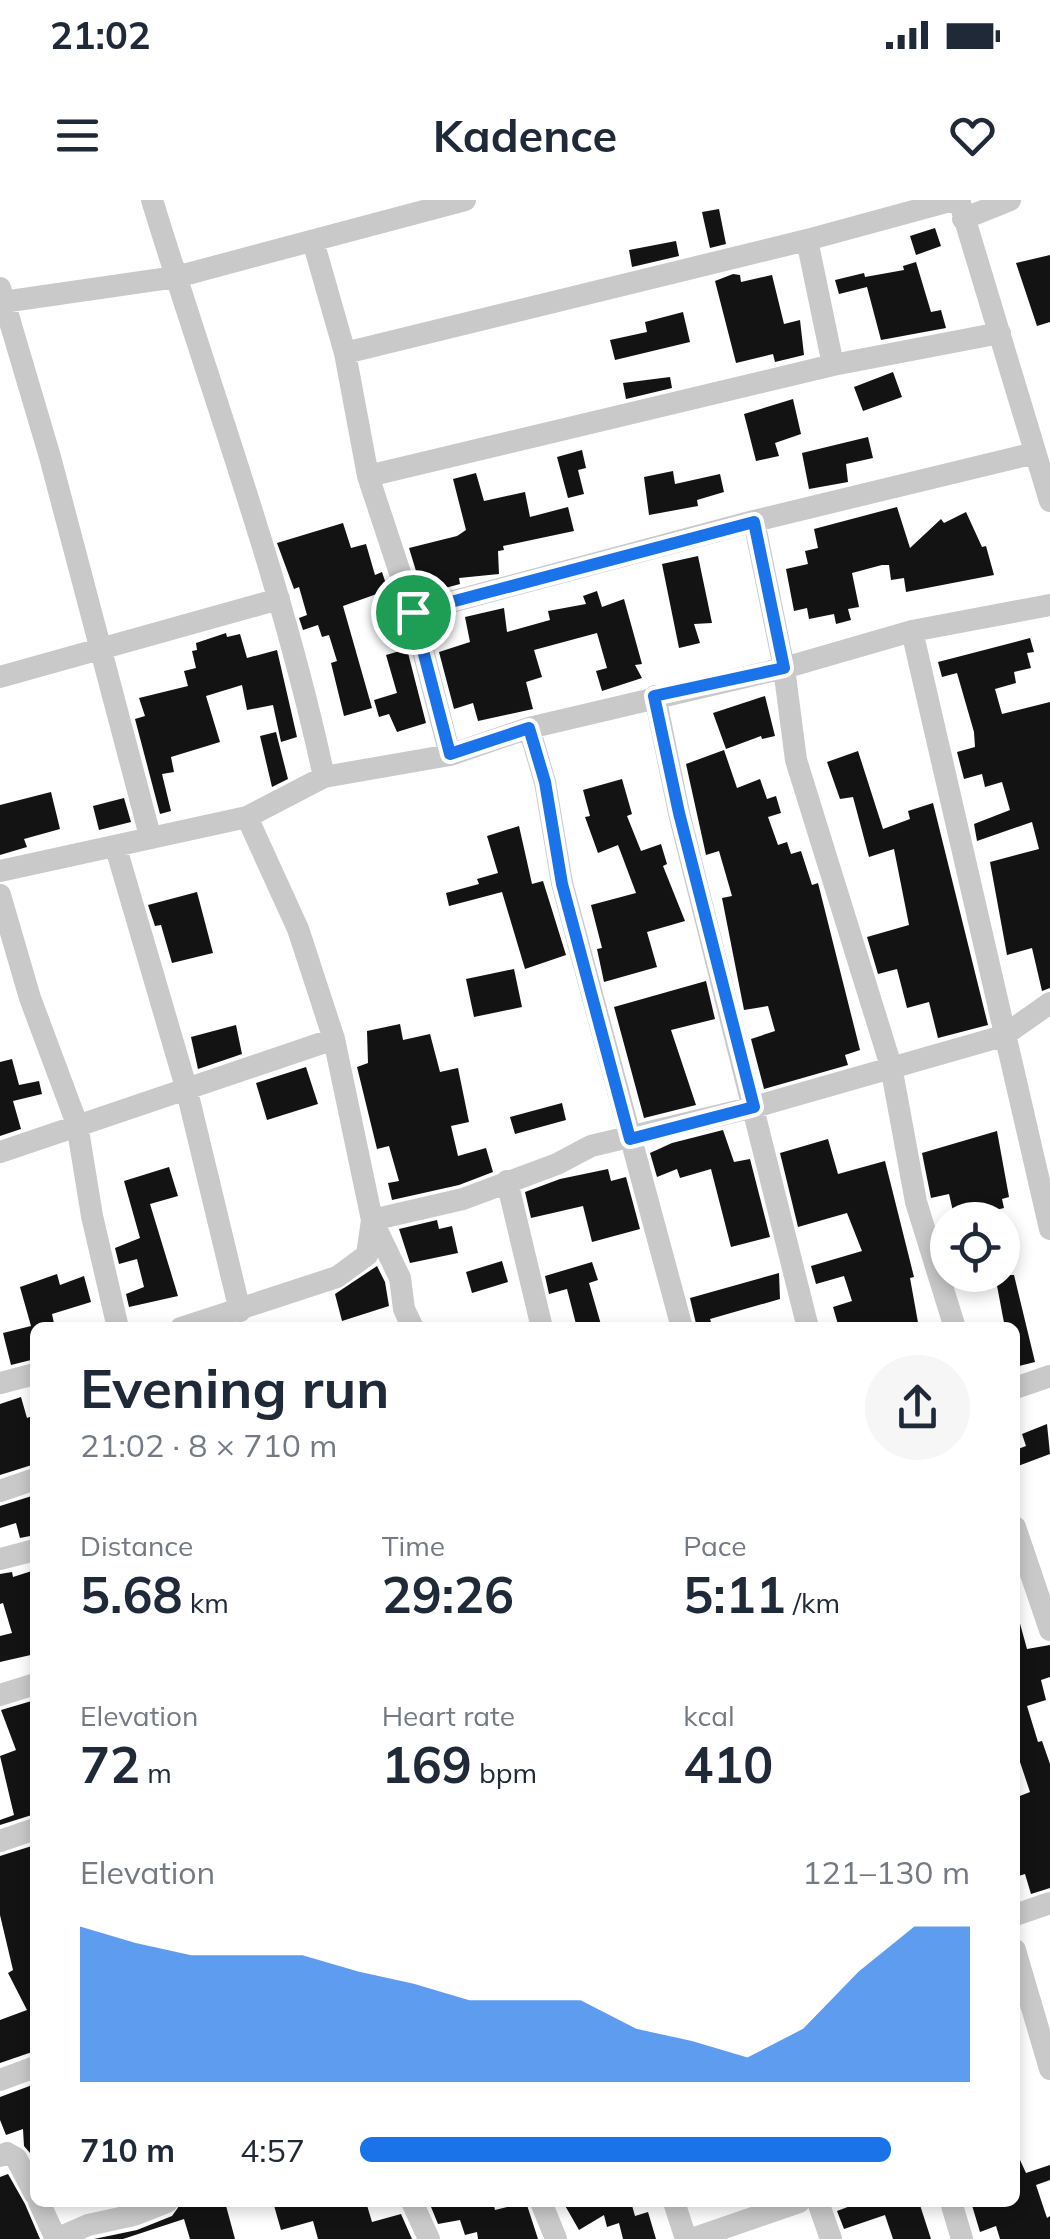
<!DOCTYPE html>
<html lang="en">
<head>
<meta charset="utf-8">
<style>
  :root { --surface:#fff; --page:#f6f6f7; --text:#1f2937; --muted:#747a83; --accent:#1a73e8 }
  body { margin:0; font-family:Mulish,sans-serif; background:var(--page); color:var(--text); height:100vh; display:flex; flex-direction:column; font-size:38px; white-space:nowrap }
  * { box-sizing:border-box; margin:0 }
  p { font-size:32px; color:var(--muted) }
  .icon { flex:none; width:55px; height:55px; fill:none; stroke:currentColor; stroke-width:2; stroke-linecap:round; stroke-linejoin:round }
  .map { position:relative; flex:1; overflow:hidden }
  .side { position:absolute; left:30px; top:1122px; width:990px; height:885px; display:flex; flex-direction:column; background:var(--surface); border-radius:15px; box-shadow:0 5px 15px #0003 }
  .side>* { flex:none }
  .buttons { position:absolute; left:930px; top:1002px; display:grid; gap:20px }
  .buttons a { display:grid; place-items:center; width:90px; height:90px; border-radius:50%; background:var(--surface); box-shadow:0 5px 15px #0003; font-size:50px }
  .pin { position:absolute; display:grid; place-items:center; width:85px; height:85px; color:#fff; margin:-42px; border:5px solid #fff; border-radius:50%; box-shadow:0 2px 10px #0007 }
  .round { display:grid; place-items:center; flex:none; width:105px; height:105px; border-radius:52px; background:var(--page) }
  .overview { display:flex; align-items:center; justify-content:space-between; height:170px; padding:0 50px }
  h1 { font-size:55px; font-weight:700; line-height:75px }
  .metrics { display:grid; grid-template-columns:repeat(3,1fr); gap:15px; height:170px; padding:10px 50px }
  .metrics div { display:grid; align-content:center }
  .metrics b { font-size:50px; font-weight:700 }
  .metrics small { font-size:28px; font-weight:400 }
  .metrics p { font-size:28px }
  .chart { height:280px; padding:20px 50px }
  .chart p { display:flex; justify-content:space-between }
  .chart svg { width:100%; height:180px; margin-top:10px; fill:var(--accent); opacity:.7 }
  ul { padding:0 50px; list-style:none; font-size:32px }
  li { display:grid; grid-template-columns:160px 120px 1fr; align-items:center; height:75px }
  li i { height:25px; border-radius:12px; background:var(--accent) }
  .status { display:flex; justify-content:space-between; align-items:center; height:70px; padding:0 50px; background:var(--surface); direction:ltr }
  .status svg { height:28px; fill:currentColor }
  header { display:flex; justify-content:space-between; align-items:center; height:130px; padding:0 50px; background:var(--surface); font-size:45px; font-weight:700 }
  .map>svg:first-child { display:block }
</style>
</head>
<body>
<div class="status"><b>21:02</b><svg viewBox="0 0 49 12"><path d="M0 12V9h3v3zM5 12V6h3v6zM10 12V3h3v9zM15 12V0h3v12zM26 1h20v11H26zM47 4h2v5h-2z"/></svg></div>
<header><svg class="icon" aria-label="menu" viewBox="0 0 24 24"><path d="M4 6h16M4 12h16M4 18h16"/></svg>Kadence<svg class="icon" aria-label="heart" viewBox="0 0 24 24"><path d="M12 20l-8-8c-3-5 5-10 8-4 3-6 11-1 8 4z"/></svg></header>
<div class="map">
<svg width="1050" height="2039" viewBox="0 0 1050 2039">
  <rect width="100%" height="100%" fill="#fff"/>
  <path fill="#131313" d="M719 9 726 44 710 48 702 12Z
    M935 28 941 46 916 55 910 36Z
    M676 41 679 56 632 67 629 50Z
    M1050 55V122L1037 126 1016 63Z
    M916 62 931 112 941 110 946 128 881 140 867 87 839 94 835 80 864 73 865 77 904 70 903 66Z
    M733 74 740 75 741 82 772 75 784 124 800 120 804 155 775 162 773 154 736 163 715 81Z
    M683 112 690 142 615 160 610 140 647 132 645 122Z
    M893 172 902 197 863 211 854 187Z
    M670 177 672 188 626 199 623 183Z
    M793 199 801 234 775 243 779 256 756 261 744 214Z
    M868 237 873 258 846 264 848 282 809 289 802 253Z
    M582 250 586 268 578 270 584 294 568 298 557 257Z
    M673 271 675 284 720 274 724 292 697 300 698 306 649 315 644 277Z
    M476 273 484 301 525 292 530 317 568 307 574 331 503 346 504 350 498 351 499 374 459 378 460 384 423 394 409 348 457 336 466 330 453 279Z
    M897 307 910 348 941 319 944 323 966 312 982 347 986 346 994 375 906 392 904 378 891 380 889 365H882L852 373 859 407 848 409 851 420 836 424 834 414 809 419 807 408 794 411 786 369 808 364 805 351 818 348 814 329Z
    M343 323 351 348 366 344 375 375 382 372 388 390 343 406 372 508 344 516 331 463 337 461 329 435 322 437 318 425 303 430 299 418 307 415 299 387 294 389 277 343Z
    M698 356 712 423 694 424 700 443 679 448 662 364Z
    M597 391 602 407 624 399 642 464 635 465 642 478 602 491 596 471 607 468 597 433 534 450 542 477 526 482 533 509 478 521 473 503 454 509 439 452 470 442 465 417 504 408 507 432 550 420 548 411 586 404 583 396Z
    M226 433 227 437 240 434 247 458 277 450 297 537 281 542 273 505 247 510 242 485 206 496 220 542 171 557 174 572 162 574 171 611 160 614 135 519 145 516 139 498 188 486 184 471 196 468 192 451 197 450 196 443Z
    M1030 438 1034 452 1027 453 1031 468 1014 472 1016 483 995 489 1002 514 1050 502V788L1042 791 1032 748 1007 755 990 662 1039 649 1032 622 977 641 974 624 1010 610 1002 582 985 587 982 574 964 579 957 552 975 547 974 532 957 473 942 477 938 462Z
    M407 449 426 523 397 532 389 514 379 517 374 500 397 493 386 455Z
    M765 496 775 536 762 539 761 536 726 549 713 513Z
    M276 532 288 579 272 587 260 536Z
    M724 550 737 588 760 579 767 599 776 596 781 613 768 617 778 645 787 642 791 654 801 651 812 685 818 683 860 850 845 855 848 865 764 889 751 839 775 831 768 806 744 810 722 698 732 696 719 651 706 655 686 564Z
    M858 551 883 629 910 619 908 611 933 603 988 825 938 838 929 802 907 808 897 769 878 774 867 737 909 725 894 649 869 657 853 597 840 599 827 562Z
    M622 579 632 614 627 616 641 651 661 644 667 664 663 666 685 721 647 732 657 767 604 782 597 749 602 748 591 705 636 693 618 645 598 653 585 617 590 616 583 590Z
    M51 592 60 629 24 639 27 647 0 655V605Z
    M124 598 131 622 99 630 93 606Z
    M519 626 532 684 543 681 566 755 525 769 502 692 449 706 446 693 479 684 477 679 498 673 487 636Z
    M197 692 213 753 172 763 161 725 155 726 148 705Z
    M514 769 522 807 474 817 466 779Z
    M706 781 715 819 671 830 696 905 644 918 614 807Z
    M400 824 403 840 430 834 440 872 458 868 469 922 451 926 458 956 486 948 493 972 459 985 392 1000 388 983 399 981 389 946 377 949 357 867 368 863 367 831Z
    M236 825 242 854 198 869 191 837Z
    M12 859 19 885 39 881 42 894 13 901 21 929 0 936V862Z
    M306 867 318 904 267 920 256 883Z
    M562 903 566 920 515 934 510 917Z
    M723 930 734 962 750 959 770 1037 731 1047 711 969 680 978 677 969 657 977 650 953 672 943Z
    M997 931 1009 997 1002 999 1004 1008 955 1020 949 994 931 998 922 953Z
    M828 939 838 974 885 961 914 1077 910 1078 919 1128H839L833 1107 852 1101 844 1076 816 1084 811 1066 862 1051 847 1013 798 1027 780 953Z
    M169 967 178 996 150 1004 178 1096 129 1107 126 1094 144 1087 137 1059 119 1064 115 1048 140 1038 124 981Z
    M608 969 611 981 626 977 640 1029 592 1042 583 1006 531 1018 525 992 560 979Z
    M437 1020 439 1029 452 1026 458 1053 410 1063 399 1029Z
    M502 1061 508 1082 472 1093 466 1072Z
    M592 1062 598 1080 589 1083 602 1128H577L567 1089 549 1094 545 1076Z
    M377 1066 385 1082 389 1106 342 1121 335 1094Z
    M779 1073 780 1099 710 1119 713 1128H697L690 1098Z
    M57 1074 60 1085 84 1076 91 1102 52 1114 55 1128H35V1159L11 1165 3 1133 31 1126 20 1087Z
    M995 1075H1014L1035 1162 1015 1167V1128H1005Z
    M21 1197 27 1218 35 1215V1264L0 1275V1204Z
    M1047 1224 1050 1254 1015 1267V1250L1026 1246 1022 1234Z
    M35 1295V1335L20 1338 16 1323 0 1328V1306Z
    M35 1370V1454L0 1462V1436L12 1433 3 1403 0 1404V1374L12 1372 13 1377Z
    M1015 1420H1019L1027 1449 1050 1445V1477L1041 1480 1046 1500 1027 1506 1038 1542 1042 1541 1050 1564V1688L1031 1694 1025 1674 1015 1677V1598L1030 1592 1015 1547Z
    M35 1500V1614L0 1625V1620L14 1615 0 1556 16 1550 1 1510Z
    M35 1645V1851L0 1863V1820L27 1810 8 1773 13 1770 0 1715V1656Z
    M35 1884V1953H30L24 1946 23 1929 6 1935 0 1920V1897Z
    M1015 1949 1026 1973 1050 1965V1980L1036 1985 1047 2018 1050 2016V2039H1000L996 2026 980 2032 971 2002H1015Z
    M8 1974 25 2004 40 2039H0V1977Z
    M182 2002H225L235 2039H190L184 2019 123 2039H94L137 2030 172 2016Z
    M273 2002H366L372 2022 401 2014 412 2039H318L313 2021 281 2030Z
    M429 2002H493L495 2010 526 2002 538 2039H478L477 2032 465 2035 460 2020 438 2024Z
    M563 2002H631L635 2016 648 2012 656 2039H623L619 2023 607 2027 604 2015 579 2030Z
    M861 2002H919L931 2039H893L885 2015 844 2029 837 2011Z"/>
  <g fill="none" stroke-linecap="round" stroke-linejoin="round">
    <path stroke="#c9c9c9" stroke-width="22" d="M152 0C211 192 282 381 324 577
      M959 0 1050 301
      M963 19 1010 0
      M807 40 833 165
      M313 41 345 153 368 276 413 412 450 555
      M0 88 50 257 150 636
      M3 102 176 77 465 0
      M345 153 807 40 954 0
      M368 276 833 165 1000 133
      M754 321 784 468 796 560 891 866 916 1002 955 1128
      M413 412 754 321 1035 253
      M912 431 1050 1029
      M0 477 279 399
      M655 496 679 613 808 1128
      M529 528 545 582 562 683 682 1128
      M247 617 298 729 334 839 372 1020 400 1078 404 1109 413 1128
      M116 648 186 887 240 1111
      M0 671 247 617 324 577 450 555 529 528 784 468 912 431 1050 405
      M0 695 30 798 77 924 92 1016 118 1128
      M0 952 334 839
      M507 981 542 1128
      M181 1128 337 1077 367 1055 372 1020 463 999 557 964 591 946 754 907 1003 836 1050 803
      M0 1183 35 1174
      M1015 1188 1050 1176
      M0 1291 35 1279
      M1015 1327 1050 1430
      M0 1359 35 1350
      M0 1495 35 1484
      M0 1641 35 1629
      M1015 1715 1050 1703
      M1015 1750 1050 1869
      M0 1880 35 1867
      M0 1956 7 1953 16 1958 35 1994
      M39 2002 56 2039
      M412 2002 429 2039
      M541 2002 556 2039
      M674 2002 686 2039
      M818 2002 831 2039
      M951 2002 962 2039
      M56 2039 88 2025 134 2015 167 2002
      M692 2039 799 2002"/>
  </g>
  <g fill="none" stroke-linecap="round" stroke-linejoin="round">
    <defs>
      <path id="route" d="M754 322 784 468 654 496 679 613 754 907 630 939 562 684 545 582 529 528 450 554 413 412Z"/>
    </defs>
    <use href="#route" stroke="#fff" stroke-width="20"/>
    <use href="#route" stroke="#1a73e8" stroke-width="12"/>
  </g>
</svg>
<div class="buttons">
<a><svg class="icon" aria-label="locate" viewBox="0 0 24 24"><circle cx="12" cy="12" r="6"/><path d="M12 2v4M12 18v4M2 12h4M18 12h4"/></svg></a>
</div>
<div class="pin" style="left:413px;top:412px;background:#1e9e55"><svg class="icon" aria-label="arrive" viewBox="0 0 24 24"><path d="M6 21V4h12l-3 4 3 4H6"/></svg></div>
<section class="side">
<div class="overview"><div><h1>Evening run</h1><p>21:02 · 8 × 710 m</p></div><a class="round"><svg class="icon" aria-label="share" viewBox="0 0 24 24"><path d="M12 15V3M7 8l5-5 5 5M5 13v7h14v-7"/></svg></a></div>
<div class="metrics">
<div><p>Distance</p><b>5.68<small> km</small></b></div>
<div><p>Time</p><b>29:26</b></div>
<div><p>Pace</p><b>5:11<small> /km</small></b></div>
</div>
<div class="metrics">
<div><p>Elevation</p><b>72<small> m</small></b></div>
<div><p>Heart rate</p><b>169<small> bpm</small></b></div>
<div><p>kcal</p><b>410</b></div>
</div>
<div class="chart"><p><span>Elevation</span>121–130 m</p>
<svg viewBox="0 0 160 44" preserveAspectRatio="none"><path d="M0 44V6L10 10L20 13L30 13L40 13L50 17L60 20L70 24L80 24L90 24L100 31L110 34L120 38L130 31L140 17L150 6L160 6V44z"/></svg>
</div>
<ul>
<li><b>710 m</b>4:57<i style="width:87%"></i></li>
</ul>
</section>
</div>
</body>
</html>
